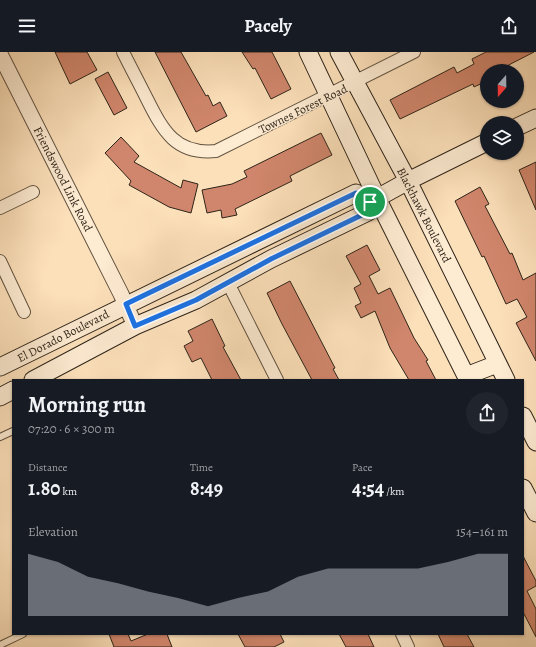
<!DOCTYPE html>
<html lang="en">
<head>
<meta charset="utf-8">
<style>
  :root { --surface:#171b24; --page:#20242c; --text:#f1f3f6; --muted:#9ea1a6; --accent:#8c9099 }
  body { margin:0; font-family:Alegreya,serif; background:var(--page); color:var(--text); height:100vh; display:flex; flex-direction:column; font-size:15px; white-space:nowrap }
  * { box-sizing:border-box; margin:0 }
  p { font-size:13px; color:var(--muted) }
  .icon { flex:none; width:22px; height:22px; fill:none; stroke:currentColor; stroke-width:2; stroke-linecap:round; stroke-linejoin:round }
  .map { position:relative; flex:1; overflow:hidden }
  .details { position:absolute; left:12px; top:327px; width:512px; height:256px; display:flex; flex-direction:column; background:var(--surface); border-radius:0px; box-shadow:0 1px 3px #0004 }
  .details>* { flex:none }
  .needle { width:26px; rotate:200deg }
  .buttons { position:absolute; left:480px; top:12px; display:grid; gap:8px }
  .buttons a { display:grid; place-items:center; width:44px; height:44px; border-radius:50%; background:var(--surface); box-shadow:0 1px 3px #0004; font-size:20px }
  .pin { position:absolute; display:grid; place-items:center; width:34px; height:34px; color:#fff; margin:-17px; border:2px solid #fff; border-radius:50%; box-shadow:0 1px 4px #0007 }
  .round { display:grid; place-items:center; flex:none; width:42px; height:42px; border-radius:21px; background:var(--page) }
  .summary { display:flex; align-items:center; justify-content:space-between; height:68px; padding:0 16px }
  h1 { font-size:22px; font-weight:700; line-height:30px }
  .metrics { display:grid; grid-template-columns:repeat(3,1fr); gap:6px; height:68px; padding:4px 16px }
  .metrics div { display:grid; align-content:center }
  .metrics b { font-size:20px; font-weight:700 }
  .metrics small { font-size:11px; font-weight:400 }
  .metrics p { font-size:11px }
  .chart { height:112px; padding:8px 16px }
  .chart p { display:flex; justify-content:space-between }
  .chart svg { width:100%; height:72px; margin-top:4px; fill:var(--accent); opacity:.7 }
  header { display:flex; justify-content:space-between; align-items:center; height:52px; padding:0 16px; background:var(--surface); font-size:18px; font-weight:700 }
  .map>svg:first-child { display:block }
</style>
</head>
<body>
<header><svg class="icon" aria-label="menu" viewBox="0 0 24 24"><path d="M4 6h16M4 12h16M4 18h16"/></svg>Pacely<svg class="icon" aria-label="share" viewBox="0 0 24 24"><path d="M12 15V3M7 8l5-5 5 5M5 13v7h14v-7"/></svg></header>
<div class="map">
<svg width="536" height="595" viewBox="0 0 536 595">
  <rect width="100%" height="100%" fill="#fce0ba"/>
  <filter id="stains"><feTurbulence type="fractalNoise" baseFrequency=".005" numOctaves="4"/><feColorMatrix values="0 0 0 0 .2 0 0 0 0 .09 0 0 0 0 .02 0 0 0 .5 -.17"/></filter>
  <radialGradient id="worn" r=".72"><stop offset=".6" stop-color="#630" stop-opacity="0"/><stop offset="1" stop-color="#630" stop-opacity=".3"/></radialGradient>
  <path fill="#d0866c" stroke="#2e2419" d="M55 0H87L97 18 70 32Z
    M155 0H181L206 44 208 43 213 54 220 50 227 64 196 80Z
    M242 0H272L291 37 271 47 255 16 253 17Z
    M486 0H534L497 19H487V29L474 35 473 32 400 67 390 48 454 15 457 21 474 12 472 7Z
    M108 20 127 56 114 63 95 27Z
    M321 81 332 103 290 124 292 129 235 157 237 163 222 166 221 158 207 161 202 138 232 132 247 125 244 119Z
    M121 85 139 104 134 110 181 136 183 128 198 132 191 161 169 155 129 133 131 129 105 101Z
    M536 110V158L519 118Z
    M480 135 489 152 485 154 510 202 512 201 523 228 536 221V309L516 271 527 265 517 247 506 252 484 204 482 205 455 149Z
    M367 193 380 218 369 224 378 242 390 236 414 286 428 308 426 309 436 328H409L390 296 375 259 361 266 355 254 361 251 354 236 361 232 346 204Z
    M290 229 335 316 333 317 339 328H312L282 272 267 241Z
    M212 267 225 294 223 295 241 328H212L201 306 192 310 184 294 193 289 188 279Z
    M523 504 536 529V534L527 539 536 557V585L523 560Z
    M109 582H128L131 589 148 582H167L172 595H114Z
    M238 582H280L284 590 274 595H245Z
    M339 582H368L374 595H346Z
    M438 582H467L474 595H444Z"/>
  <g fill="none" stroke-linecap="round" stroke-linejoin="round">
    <defs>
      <path id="service" d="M0 385 13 379
        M0 593 23 582"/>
      <path id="minor" d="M123 0C131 16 139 31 147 47 163 79 176 103 216 99L414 0
        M0 156 33 140
        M0 209 24 260
        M228 231 277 328
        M402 582 408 595"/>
      <path id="tertiary" d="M0 2 121 242 135 274"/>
      <path id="secondary" d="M308 0 377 146 468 328
        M339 0 408 129 506 328
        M517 75 536 66
        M0 315 356 141 370 150 408 129 487 90
        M466 324 497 312
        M33 328 135 274 196 248 271 207 368 160 370 150 377 146
        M0 345 13 338
        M523 364 536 390
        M523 436 536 461"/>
    </defs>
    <use href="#service" stroke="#625341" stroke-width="8"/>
    <use href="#minor" stroke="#625341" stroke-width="14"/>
    <use href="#tertiary" stroke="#625341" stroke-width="17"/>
    <use href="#secondary" stroke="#2e2419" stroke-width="19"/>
    <use href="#service" stroke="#fdebd2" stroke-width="6"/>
    <use href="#minor" stroke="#fdebd2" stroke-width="12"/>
    <use href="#tertiary" stroke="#fdebd2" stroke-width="15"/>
    <use href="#secondary" stroke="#fdebd2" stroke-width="17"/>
  </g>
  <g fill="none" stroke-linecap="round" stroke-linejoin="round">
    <defs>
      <path id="route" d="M356 141 370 150 368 160 271 207 196 248 135 274 126 252Z"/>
    </defs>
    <use href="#route" stroke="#fff" stroke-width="8"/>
    <use href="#route" stroke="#1a73e8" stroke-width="5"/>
  </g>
  <g text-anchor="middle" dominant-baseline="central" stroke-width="3" stroke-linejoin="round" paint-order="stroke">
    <g font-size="12" fill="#2e2419" stroke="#fdebd2">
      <text transform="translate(303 57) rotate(-26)">Townes Forest Road</text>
      <text transform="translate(63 127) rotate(63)">Friendswood Link Road</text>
      <text transform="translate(424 163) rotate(63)">Blackhawk Boulevard</text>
      <text transform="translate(63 284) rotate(-27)">El Dorado Boulevard</text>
    </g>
  </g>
  <rect width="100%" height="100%" filter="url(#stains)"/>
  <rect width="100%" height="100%" fill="url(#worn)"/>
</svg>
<div class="buttons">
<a><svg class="needle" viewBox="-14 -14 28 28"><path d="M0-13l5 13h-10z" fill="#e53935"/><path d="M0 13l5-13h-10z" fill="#9ea1a6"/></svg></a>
<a><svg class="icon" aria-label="layers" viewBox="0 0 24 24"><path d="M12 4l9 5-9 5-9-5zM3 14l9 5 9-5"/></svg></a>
</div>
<div class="pin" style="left:370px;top:150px;background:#1e9e55"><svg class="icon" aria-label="arrive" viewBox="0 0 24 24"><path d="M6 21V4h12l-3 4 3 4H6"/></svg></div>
<section class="details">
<div class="summary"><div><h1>Morning run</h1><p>07:20 · 6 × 300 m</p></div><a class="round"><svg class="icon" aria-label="share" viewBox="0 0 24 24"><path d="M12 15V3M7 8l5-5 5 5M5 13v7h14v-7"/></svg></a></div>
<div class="metrics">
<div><p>Distance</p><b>1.80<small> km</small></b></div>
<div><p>Time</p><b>8:49</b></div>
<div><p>Pace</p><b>4:54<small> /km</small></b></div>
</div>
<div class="chart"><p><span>Elevation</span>154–161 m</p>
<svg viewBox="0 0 160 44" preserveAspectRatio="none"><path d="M0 44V6L10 11L20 20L30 24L40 29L50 33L60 38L70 33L80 29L90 20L100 15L110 15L120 15L130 15L140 11L150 6L160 6V44z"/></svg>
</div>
</section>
</div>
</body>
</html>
